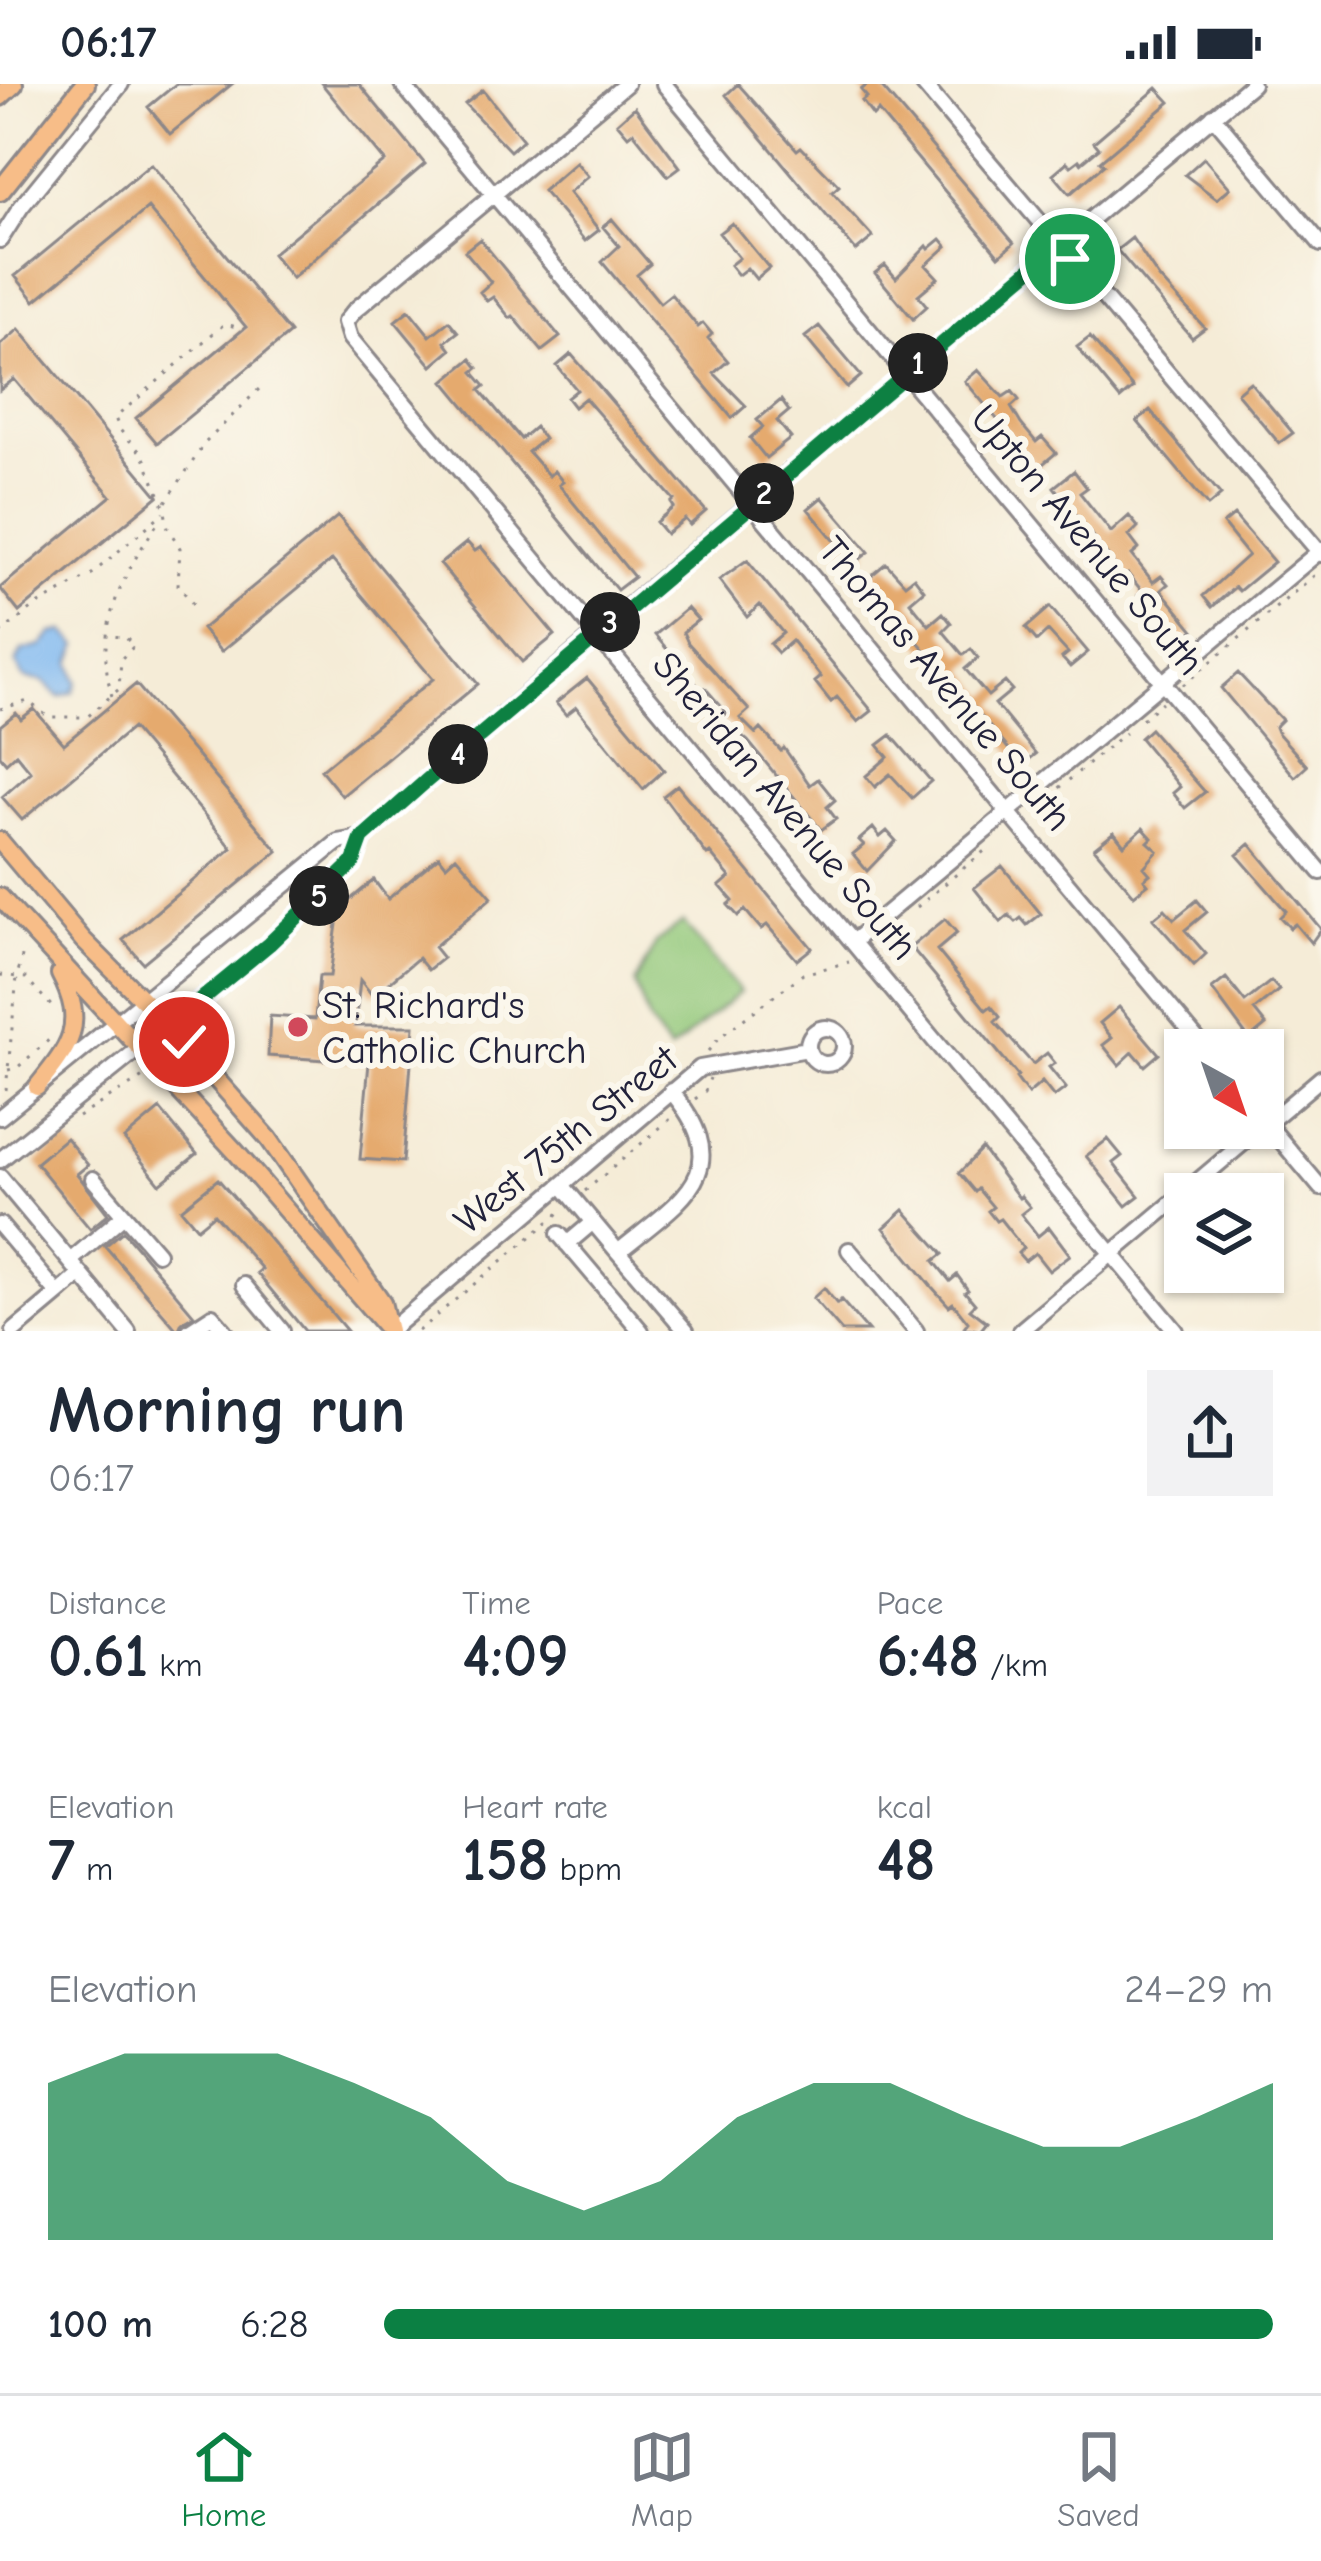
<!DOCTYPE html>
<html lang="en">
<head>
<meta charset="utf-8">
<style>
  :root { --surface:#fff; --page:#f2f2f3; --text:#1f2937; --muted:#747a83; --line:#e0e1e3; --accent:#0b8043 }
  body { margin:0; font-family:"Comic Neue",sans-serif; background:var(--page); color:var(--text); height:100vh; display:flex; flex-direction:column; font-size:45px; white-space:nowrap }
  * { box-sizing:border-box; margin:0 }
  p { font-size:39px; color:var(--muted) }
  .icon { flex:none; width:66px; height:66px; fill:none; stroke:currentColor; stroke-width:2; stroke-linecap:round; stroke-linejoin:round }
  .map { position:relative; height:1247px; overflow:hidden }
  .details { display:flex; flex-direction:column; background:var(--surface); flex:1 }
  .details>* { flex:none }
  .needle { width:78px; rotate:140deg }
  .fabs { position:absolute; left:1164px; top:945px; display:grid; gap:24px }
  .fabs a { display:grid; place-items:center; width:120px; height:120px; border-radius:0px; background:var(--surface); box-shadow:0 3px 9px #0004; font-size:60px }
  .pin { position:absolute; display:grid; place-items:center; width:102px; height:102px; color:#fff; margin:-51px; border:6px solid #fff; border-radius:50%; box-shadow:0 3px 12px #0007 }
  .km { position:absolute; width:60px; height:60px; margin:-30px; border-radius:50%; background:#222; color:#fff; font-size:33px; line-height:60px; text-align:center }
  .round { display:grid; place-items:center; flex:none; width:126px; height:126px; border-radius:0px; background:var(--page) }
  .summary { display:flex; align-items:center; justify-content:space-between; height:204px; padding:0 48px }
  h1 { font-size:66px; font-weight:600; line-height:90px }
  .figures { display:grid; grid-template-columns:repeat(3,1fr); gap:18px; height:204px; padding:12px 48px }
  .figures div { display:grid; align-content:center }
  .figures b { font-size:60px; font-weight:600 }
  .figures small { font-size:33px; font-weight:400 }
  .figures p { font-size:33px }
  .chart { height:336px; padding:24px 48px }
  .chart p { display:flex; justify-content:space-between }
  .chart svg { width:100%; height:216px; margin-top:12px; fill:var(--accent); opacity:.7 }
  ul { padding:0 48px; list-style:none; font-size:39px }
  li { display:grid; grid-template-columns:192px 144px 1fr; align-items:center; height:90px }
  li i { height:30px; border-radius:15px; background:var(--accent) }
  .status { display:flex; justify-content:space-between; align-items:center; height:84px; padding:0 60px; background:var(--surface); direction:ltr }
  .status svg { height:33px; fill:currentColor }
  .menu { display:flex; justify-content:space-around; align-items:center; height:168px; border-top:3px solid var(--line); background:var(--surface); font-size:33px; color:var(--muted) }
  .menu a { display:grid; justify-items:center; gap:6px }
  .menu .current { color:var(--accent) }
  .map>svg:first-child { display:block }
</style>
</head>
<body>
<div class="status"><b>06:17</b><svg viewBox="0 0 49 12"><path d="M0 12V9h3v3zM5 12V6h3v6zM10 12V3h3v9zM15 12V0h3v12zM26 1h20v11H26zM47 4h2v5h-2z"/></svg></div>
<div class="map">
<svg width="1321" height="1247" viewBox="0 0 1321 1247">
  <rect width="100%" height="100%" fill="#fbf7ec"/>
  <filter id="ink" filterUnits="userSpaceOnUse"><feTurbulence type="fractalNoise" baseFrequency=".00833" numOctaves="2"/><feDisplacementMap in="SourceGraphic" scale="24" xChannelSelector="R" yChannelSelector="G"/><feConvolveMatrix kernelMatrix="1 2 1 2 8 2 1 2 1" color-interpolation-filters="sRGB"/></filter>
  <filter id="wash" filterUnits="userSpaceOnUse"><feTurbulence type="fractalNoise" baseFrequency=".004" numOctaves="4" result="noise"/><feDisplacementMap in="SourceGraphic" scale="48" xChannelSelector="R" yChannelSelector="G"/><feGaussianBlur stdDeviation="2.7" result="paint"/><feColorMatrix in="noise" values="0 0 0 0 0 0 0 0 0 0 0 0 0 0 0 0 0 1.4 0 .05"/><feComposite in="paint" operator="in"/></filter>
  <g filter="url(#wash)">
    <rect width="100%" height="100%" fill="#f5ecd7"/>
    <path fill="#92c779" stroke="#5a745a" stroke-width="3" d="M683 838 740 908 670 967 649 938 635 899 656 859Z"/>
    <path fill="#7fb8f0" stroke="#506d96" stroke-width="3" d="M64 547 78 561 71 579 77 598 73 608 59 613 43 597 24 594 16 579 22 567 42 562 53 549Z"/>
    <g id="blocks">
      <path fill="#e5aa6e" d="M176 0H232L170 50 148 23Z
        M322 0H359L425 80 292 194 272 170 385 77Z
        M738 0 797 66 801 63 839 102 832 108 873 153 856 167 726 11Z
        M868 0H879L1014 159 999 172 878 27 873 32 862 17 867 13 861 6Z
        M1157 4 1170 18 1100 77 1104 81 1070 110 1053 90 1067 78 1071 82 1079 76 1081 79 1099 64 1094 58Z
        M483 6 523 56 510 67 465 20Z
        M635 23 680 83 668 92 633 48 628 52 617 39Z
        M1204 74 1230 104 1217 115 1185 91Z
        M576 78 588 92 569 109 599 146 585 157 543 107Z
        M151 80 290 249 157 359 136 334 246 243 148 124 35 217 15 192Z
        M612 135 650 180 637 191 660 219 671 210 698 243 703 239 712 250 708 254 728 277 714 289 746 322 732 334 602 178 619 162 603 143Z
        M732 139 769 184 756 195 747 184 738 191 730 181 739 174 719 149Z
        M1132 154 1159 194 1205 244 1192 254 1117 166Z
        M480 155 560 253 542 267 513 232 510 234 493 213 487 217 480 208 491 198 465 167Z
        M941 155 947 162 926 181 938 194 918 211 927 222 913 235 875 189 885 181 896 194 927 162 929 165Z
        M409 226 430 252 449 237 458 248 445 258 451 266 432 282 395 237Z
        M819 242 861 292 847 304 805 253Z
        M19 245 158 412 19 528 0 504 111 412 14 295 0 306V261Z
        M1090 253 1133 304 1120 315 1077 263Z
        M571 270 706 427 690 441 685 435 666 450 656 438 674 423 671 419 674 416 585 314 574 323 567 314 577 306 557 282Z
        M471 275 478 284 473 288 485 302 480 306 521 355 535 343 544 355 528 368 549 392 554 387 563 398 559 401 634 493 617 506 444 297Z
        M978 286 1003 313 1012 307 1019 316 1011 323 1021 340 1036 358 1042 353 1056 369 1038 384 965 297Z
        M1250 298 1293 349 1279 359 1237 309Z
        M781 316 789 327 777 337 791 354 766 374 750 354 763 343 757 336Z
        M1150 326 1221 411 1208 422 1137 337Z
        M1074 387 1087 404 1080 409 1111 448 1129 432 1138 443 1129 452 1139 465 1132 471 1153 498 1161 492 1168 500 1161 506 1194 546 1181 557 1156 526 1152 528 1138 511 1142 507 1128 490 1124 493 1054 403Z
        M822 413 869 468 854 480 808 425Z
        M1234 431 1274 478 1239 507 1235 503 1212 523 1203 512 1248 471 1223 440Z
        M338 432 478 600 342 712 321 686 433 595 332 476 221 568 202 545Z
        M467 458 475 467 481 463 555 551 522 578 440 480Z
        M747 476 872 627 858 638 837 613 831 618 815 598 821 593 792 557 778 569 770 560 783 549 760 521 747 533 719 496Z
        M886 479 905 500 914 493 924 506 910 518 929 541 943 529 951 539 943 547 963 571 971 565 978 574 965 585 988 612 1005 598 1012 606 995 620 1036 670 1022 681 866 496Z
        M1050 523 1088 568 1070 583 1062 574 1068 569 1048 547 1037 557 1026 544Z
        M687 524 698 536 683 548 688 559 749 626 740 634 756 650 761 645 781 667 784 664 810 701 818 695 835 716 827 723 836 735 821 746 748 657 722 634 727 629 705 604 702 607 655 551Z
        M1238 589 1282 636 1275 643 1277 648 1307 682 1295 693 1221 604Z
        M587 594 664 686 643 705 576 623 566 631 556 619Z
        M136 600 278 767 143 879 123 856 232 764 132 644 22 736 2 713 31 688 16 670 6 679 0 672V642L16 629 21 635 34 625 64 660Z
        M1150 645 1205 708 1185 724 1173 709 1180 703 1140 654Z
        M891 651 931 697 912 714 890 690 875 703 866 692 888 673 878 661Z
        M677 701 812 864 797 876 767 841 761 845 745 826 738 832 728 821 733 817 720 802 730 793 710 769 707 771 663 712Z
        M873 744 880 753 887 747 896 757 867 787 853 770 864 761 859 756Z
        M1143 744 1152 754 1148 758 1158 767 1144 783 1150 790 1144 795 1148 800 1134 811 1094 764 1114 748 1124 761Z
        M1250 760 1321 845 1311 859 1295 840 1290 844 1280 833 1286 827 1237 771Z
        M439 772 446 781 456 772 492 813 434 863 443 874 428 886 418 874 373 912 360 896 355 942H414L403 1078 360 1075 369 979 268 972 270 932 315 935 319 892H330L339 825 374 796 388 815Z
        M1002 782 1041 830 1027 841 1021 834 1016 838 1009 831 1001 838 974 804Z
        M1197 816 1207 828 1185 846 1206 870 1194 881 1153 835 1165 825 1174 835Z
        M945 835 957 849 937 866 986 926 991 922 1000 933 995 938 1033 980 1047 969 1055 979 1049 983 1066 1004 1054 1013 1042 998 1028 1010 1016 994 1018 992 911 863Z
        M1226 894 1245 918 1271 897 1279 906 1254 926 1266 941 1249 955 1212 905Z
        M1119 923 1159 970 1145 982 1133 968 1119 981 1103 961 1112 954 1100 939Z
        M160 1025 197 1070 160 1100 124 1055Z
        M66 1054 88 1081 77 1090 108 1130 90 1145 36 1079Z
        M1108 1055 1122 1072 1113 1079 1139 1112 1126 1122 1086 1072Z
        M982 1065 1019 1114 1021 1112 1030 1123 1021 1130 1038 1152 1049 1143 1070 1171 1049 1187 1035 1169 1025 1177 1018 1169 1023 1164 1000 1135 996 1137 988 1127 993 1123 978 1105 975 1108 959 1089Z
        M218 1095 272 1158 347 1247H305L257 1189 262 1185 214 1130 197 1144 181 1125Z
        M904 1126 943 1170 934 1177 950 1197 957 1191 968 1206 965 1208 975 1220 970 1225 987 1238 980 1247 964 1243 968 1238 953 1219 949 1222 932 1203 884 1144Z
        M123 1147 194 1231 182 1238 178 1247 105 1162Z
        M824 1204 837 1220 841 1216 868 1247H842L813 1214Z"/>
    </g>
  </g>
  <g filter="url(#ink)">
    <use href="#blocks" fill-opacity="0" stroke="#8c8789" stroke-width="3"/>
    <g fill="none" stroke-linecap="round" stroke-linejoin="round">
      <defs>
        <path id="minor" d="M402 0 1206 966
          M626 0 355 226 345 238 350 254 1176 1247
          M664 0 1321 788
          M923 0 1321 470
          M1213 32 1321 160
          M0 156 21 123 121 0
          M855 856 1321 466
          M808 962a18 18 0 1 1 36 0a18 18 0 1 1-36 0Z
          M0 1033 338 758 362 754
          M1263 1035 1321 1104
          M1263 1043 1321 994
          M0 1076 269 860 353 779 362 754 425 698 598 548 1252 0
          M0 1093 128 1247
          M93 1095 157 1169
          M562 1101 618 1168C681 1116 739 1088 671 1007
          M0 1141 58 1210 81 1190
          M559 1150 641 1247
          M567 1160 593 1138
          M849 1166 916 1247
          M618 1168 686 1247
          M70 1177 124 1131
          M244 1201 282 1247
          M14 1247 58 1210
          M189 1247 212 1232 225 1247
          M389 1247 700 984 808 965
          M1020 1247 1261 1044"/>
        <path id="major" d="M0 757 83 856 169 942 269 1055 382 1218 389 1247
          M0 813 235 1067 389 1246
          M37 1003C70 962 87 941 60 890"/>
        <path id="highway" d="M0 12 13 0
          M0 107 85 0"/>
      </defs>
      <use href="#minor" stroke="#8c8789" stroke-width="20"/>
      <use href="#major" stroke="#8c8789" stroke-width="22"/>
      <use href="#highway" stroke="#8c8789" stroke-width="24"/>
      <path stroke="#8c8789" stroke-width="3" stroke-dasharray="3 9" stroke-linecap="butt" d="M166 418 205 359 260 304
        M193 520 178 501 180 464 168 444 164 422 143 371 120 346 115 334 224 240 242 244
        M0 549 36 522 92 490 164 428
        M1183 601 1321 486
        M112 612C92 543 124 489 161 434
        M0 625 28 617 48 633H87L119 605 121 575 134 562 125 553 109 552
        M1142 635 1162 618
        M1032 727 1125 649
        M917 823 988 764
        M0 891 26 894 55 926
        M708 967 720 953 803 890 849 878
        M8 986 17 984 52 953
        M6 1006 17 893 23 868
        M695 1015 705 1007 710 994
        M78 1033 143 993
        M585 1107 674 1032
        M418 1247 564 1125"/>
      <use href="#minor" stroke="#fff" stroke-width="14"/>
      <use href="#major" stroke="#f7bd88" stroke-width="16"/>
      <use href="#highway" stroke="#f7bd88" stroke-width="18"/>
    </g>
  </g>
  <g fill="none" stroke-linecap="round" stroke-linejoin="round" filter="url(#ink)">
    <defs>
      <path id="route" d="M184 958 169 942 269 860 353 779 362 754 425 698 1059 161 1070 175"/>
    </defs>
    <use href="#route" stroke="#fff" stroke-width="24"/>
    <use href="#route" stroke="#0b8043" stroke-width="15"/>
  </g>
  <circle fill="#d1495b" stroke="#fbf7ec" stroke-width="4.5" cx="298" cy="943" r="12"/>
  <g text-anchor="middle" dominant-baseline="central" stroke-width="12" stroke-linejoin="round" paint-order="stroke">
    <g font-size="39" fill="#22223b" stroke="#fbf7ec">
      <text transform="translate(1087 456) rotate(50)">Upton Avenue South</text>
      <text transform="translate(945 600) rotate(50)">Thomas Avenue South</text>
      <text transform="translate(785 722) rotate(50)">Sheridan Avenue South</text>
      <text transform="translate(566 1056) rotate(-39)">West 75th Street</text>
    </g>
    <g font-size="39" fill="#22223b" stroke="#fbf7ec" text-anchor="start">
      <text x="322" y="921">St. Richard's<tspan x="322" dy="45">Catholic Church</tspan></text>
    </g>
  </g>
</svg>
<div class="fabs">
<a><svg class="needle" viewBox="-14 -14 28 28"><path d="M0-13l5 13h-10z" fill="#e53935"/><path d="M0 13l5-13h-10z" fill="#747a83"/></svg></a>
<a><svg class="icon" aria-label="layers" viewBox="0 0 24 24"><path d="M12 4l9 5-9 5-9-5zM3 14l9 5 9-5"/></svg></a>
</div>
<div class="pin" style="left:1070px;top:175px;background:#1e9e55"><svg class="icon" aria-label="arrive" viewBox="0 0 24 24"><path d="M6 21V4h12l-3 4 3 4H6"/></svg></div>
<div class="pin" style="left:184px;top:958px;background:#d93025"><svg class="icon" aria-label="check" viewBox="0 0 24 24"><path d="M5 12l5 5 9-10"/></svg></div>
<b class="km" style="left:918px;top:279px">1</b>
<b class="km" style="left:764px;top:409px">2</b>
<b class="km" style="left:610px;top:538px">3</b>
<b class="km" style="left:458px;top:670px">4</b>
<b class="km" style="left:319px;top:812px">5</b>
</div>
<section class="details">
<div class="summary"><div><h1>Morning run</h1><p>06:17</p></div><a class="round"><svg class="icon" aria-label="share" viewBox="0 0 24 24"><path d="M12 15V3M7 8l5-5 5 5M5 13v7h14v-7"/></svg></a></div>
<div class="figures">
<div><p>Distance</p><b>0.61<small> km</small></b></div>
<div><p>Time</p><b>4:09</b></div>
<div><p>Pace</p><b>6:48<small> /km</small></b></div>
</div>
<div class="figures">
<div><p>Elevation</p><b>7<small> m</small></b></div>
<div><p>Heart rate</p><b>158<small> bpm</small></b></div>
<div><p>kcal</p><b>48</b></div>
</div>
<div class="chart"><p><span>Elevation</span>24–29 m</p>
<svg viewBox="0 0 160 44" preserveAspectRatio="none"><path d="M0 44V12L10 6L20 6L30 6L40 12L50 19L60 32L70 38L80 32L90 19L100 12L110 12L120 19L130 25L140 25L150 19L160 12V44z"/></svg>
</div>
<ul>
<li><b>100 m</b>6:28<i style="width:100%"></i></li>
</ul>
</section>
<nav class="menu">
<a class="current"><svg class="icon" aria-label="home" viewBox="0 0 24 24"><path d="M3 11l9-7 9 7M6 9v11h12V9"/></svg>Home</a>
<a><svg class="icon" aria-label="map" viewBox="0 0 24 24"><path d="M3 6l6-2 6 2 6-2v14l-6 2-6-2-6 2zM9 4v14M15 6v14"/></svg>Map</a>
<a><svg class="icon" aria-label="saved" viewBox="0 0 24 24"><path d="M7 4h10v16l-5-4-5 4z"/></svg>Saved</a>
</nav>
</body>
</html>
